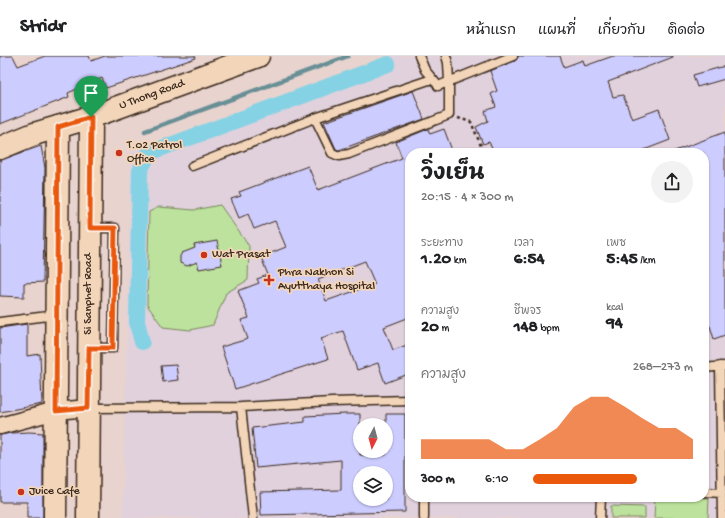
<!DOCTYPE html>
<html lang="th">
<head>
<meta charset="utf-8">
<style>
  :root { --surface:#fff; --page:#f2f2f2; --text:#202124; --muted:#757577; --line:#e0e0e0; --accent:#ea580c }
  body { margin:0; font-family:"Gochi Hand","Playpen Sans Thai",sans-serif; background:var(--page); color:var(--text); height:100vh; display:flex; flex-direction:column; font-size:15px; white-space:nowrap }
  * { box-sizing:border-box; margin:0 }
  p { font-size:13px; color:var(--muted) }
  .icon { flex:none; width:22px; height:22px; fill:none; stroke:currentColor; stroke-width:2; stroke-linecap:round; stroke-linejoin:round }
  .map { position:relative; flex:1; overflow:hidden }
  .side { position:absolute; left:405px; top:92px; width:304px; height:354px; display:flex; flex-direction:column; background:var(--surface); border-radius:16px; box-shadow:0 1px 3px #0004 }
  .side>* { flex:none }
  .needle { width:26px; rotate:186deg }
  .fabs { position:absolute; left:353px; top:362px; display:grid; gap:8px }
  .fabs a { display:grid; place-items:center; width:40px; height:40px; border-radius:50%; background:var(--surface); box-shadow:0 1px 3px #0004; font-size:20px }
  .pin { position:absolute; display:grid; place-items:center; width:34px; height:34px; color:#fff; margin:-41px -17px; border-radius:50% 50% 50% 0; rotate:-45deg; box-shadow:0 0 4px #0007 }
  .pin .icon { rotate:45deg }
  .round { display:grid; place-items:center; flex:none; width:42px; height:42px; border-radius:21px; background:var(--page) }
  .overview { display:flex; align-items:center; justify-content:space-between; height:68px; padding:0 16px }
  h1 { font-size:22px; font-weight:700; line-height:30px }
  .figures { display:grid; grid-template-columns:repeat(3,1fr); gap:6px; height:68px; padding:4px 16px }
  .figures div { display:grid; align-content:center }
  .figures b { font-size:17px; font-weight:700 }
  .figures small { font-size:11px; font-weight:400 }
  .figures p { font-size:11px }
  .chart { height:112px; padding:8px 16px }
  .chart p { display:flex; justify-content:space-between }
  .chart svg { width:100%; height:72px; margin-top:4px; fill:var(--accent); opacity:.7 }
  ul { padding:0 16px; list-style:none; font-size:13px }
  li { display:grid; grid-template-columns:64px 48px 1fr; align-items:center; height:30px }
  li i { height:10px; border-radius:5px; background:var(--accent) }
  header { display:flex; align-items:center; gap:24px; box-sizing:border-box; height:56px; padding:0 20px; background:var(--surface); border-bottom:1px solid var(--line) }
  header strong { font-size:19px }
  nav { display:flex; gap:22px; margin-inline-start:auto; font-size:14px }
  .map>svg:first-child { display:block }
</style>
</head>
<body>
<header>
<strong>Stridr</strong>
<nav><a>หน้าแรก</a><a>แผนที่</a><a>เกี่ยวกับ</a><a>ติดต่อ</a></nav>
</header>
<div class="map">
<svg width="725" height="462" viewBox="0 0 725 462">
  <rect width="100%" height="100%" fill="#e8d3cf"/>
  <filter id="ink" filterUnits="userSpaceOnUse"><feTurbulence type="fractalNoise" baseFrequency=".025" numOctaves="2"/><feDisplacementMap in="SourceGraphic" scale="8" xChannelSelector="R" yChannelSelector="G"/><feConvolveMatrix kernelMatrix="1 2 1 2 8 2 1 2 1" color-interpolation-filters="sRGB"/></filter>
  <g filter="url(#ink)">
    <path fill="#e0d1dd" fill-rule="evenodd" d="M389 0H725V462H123L131 96ZM410 97H704V441H410ZM360 369H386V395H360ZM360 417H386V443H360Z"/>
    <path fill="#bce29d" stroke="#7c865e" d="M220 149 249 190 248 224 226 237 213 269 190 274 163 271 147 249 149 156 159 151 194 154Z
      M655 441 709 442 708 462H654Z
      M611 450 645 451V462H611Z"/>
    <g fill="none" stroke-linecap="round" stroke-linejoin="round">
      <path stroke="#678f95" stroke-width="4.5" d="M145 75 348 0"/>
      <path stroke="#85d2e4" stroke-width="16" d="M142 286 137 266 140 115 149 97 388 8"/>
    </g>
    <path fill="#cdccff" stroke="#3b2a1e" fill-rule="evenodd" d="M0 0H13L18 10 45 0H89L91 5 105 0H195L196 2 106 32 102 22 68 37 69 41 0 68Z
      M518 0H560L564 11 583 4 585 10 613 0H673V1L608 26 613 41 623 39 632 63 659 53 670 84 636 97H494L489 86 483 88 476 71 488 65 485 55 496 51 491 38 497 35 490 15 515 5Z
      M725 10V23L697 31 693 19Z
      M413 35 424 63 339 94 336 93 324 66Z
      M428 73 430 78 444 73 453 97H410V261L384 271 393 294 410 288V328L406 319 385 327 378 307 357 314 343 275 321 282 328 303 235 333 221 291 248 283 241 264 249 262 238 235 259 227 257 223 268 219 261 201 286 191 275 165 254 173 248 158 239 162 231 143 241 140 239 136 308 110 318 134 402 102 396 86ZM365 205 375 228 326 245 318 223Z
      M725 76V279L714 283 710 270 704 272V97L672 96Z
      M41 90 45 112 43 226 24 227V241L0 240V104Z
      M217 185 222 209 199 213 197 206 187 210 180 207V200L182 197 195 192 194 189Z
      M27 268V300L40 298 42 348 0 356V272Z
      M176 309 178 324 163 326 161 310Z
      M345 358H360V399H386V358H405V456L261 459 260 436 341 434V404L256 412 252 372 305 366V360ZM360 417H386V443H360Z
      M29 376 43 377V462H27V446H0V379L11 377Z"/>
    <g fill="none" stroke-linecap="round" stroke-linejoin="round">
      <defs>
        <path id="service" d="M419 0 425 14 435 26
          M438 30 513 0
          M315 62 332 97 339 100 349 98 449 59V25L448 7 446 0
          M192 110 315 62 432 23
          M91 172H115L113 292H91
          M0 266 56 259
          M720 310 722 462
          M704 312 725 310
          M241 351 253 462
          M89 352 241 351 332 346 410 344
          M704 436 722 437
          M424 441V462
          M600 462 601 441"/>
        <path id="minor" d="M0 370 56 355 88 352"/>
        <path id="secondary" d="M0 92 34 78 58 71"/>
        <path id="primary" d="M55 462 58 71 91 61 258 0
          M88 462 91 61"/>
      </defs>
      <use href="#service" stroke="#3b2a1e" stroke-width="11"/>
      <use href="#minor" stroke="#3b2a1e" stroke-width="19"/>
      <use href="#secondary" stroke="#3b2a1e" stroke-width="25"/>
      <use href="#primary" stroke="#3b2a1e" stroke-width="25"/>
      <path stroke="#3b2a1e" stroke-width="2.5" stroke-dasharray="3 3" stroke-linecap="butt" d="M458 62 471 66 484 97"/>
      <use href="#service" stroke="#f3d6ba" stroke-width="8"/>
      <use href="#minor" stroke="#f3d6ba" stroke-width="16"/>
      <use href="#secondary" stroke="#f3d6ba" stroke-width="22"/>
      <use href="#primary" stroke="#f3d6ba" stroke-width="22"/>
    </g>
  </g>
  <g fill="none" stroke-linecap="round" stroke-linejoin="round" filter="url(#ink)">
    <defs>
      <path id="route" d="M91 61 90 172H115L113 292H89L88 352 56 355 58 71Z"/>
    </defs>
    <use href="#route" stroke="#fff" stroke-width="8"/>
    <use href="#route" stroke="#ea580c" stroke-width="5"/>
  </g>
  <g fill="#c8321e" stroke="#f3d6ba" stroke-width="1.5">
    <circle cx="119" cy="97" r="4"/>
    <circle cx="204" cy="199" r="4"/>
    <path d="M267 218h4v4h4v4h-4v4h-4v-4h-4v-4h4z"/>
    <circle cx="21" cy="436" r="4"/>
  </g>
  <g text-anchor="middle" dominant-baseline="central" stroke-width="3.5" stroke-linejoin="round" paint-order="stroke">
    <g font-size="12" fill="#3b2a1e" stroke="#f3d6ba">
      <text transform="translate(152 39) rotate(-20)">U Thong Road</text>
      <text transform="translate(89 238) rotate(-90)">Si Sanphet Road</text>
    </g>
    <g font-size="12" fill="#3b2a1e" stroke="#f3d6ba" text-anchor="start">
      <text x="127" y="90">T.02 Patrol<tspan x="127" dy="14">Office</tspan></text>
      <text x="212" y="199">Wat Prasat</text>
      <text x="278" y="217">Phra Nakhon Si<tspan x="278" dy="14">Ayutthaya Hospital</tspan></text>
      <text x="29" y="436">Juice Cafe</text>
    </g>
  </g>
</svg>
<div class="fabs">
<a><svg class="needle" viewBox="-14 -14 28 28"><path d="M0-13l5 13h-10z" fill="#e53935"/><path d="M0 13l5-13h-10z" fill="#757577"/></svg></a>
<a><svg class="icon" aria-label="layers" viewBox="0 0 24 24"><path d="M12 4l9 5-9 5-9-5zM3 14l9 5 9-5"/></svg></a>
</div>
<div class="pin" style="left:91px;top:61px;background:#1e9e55"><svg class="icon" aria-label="arrive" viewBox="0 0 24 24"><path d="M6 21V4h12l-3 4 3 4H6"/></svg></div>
<section class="side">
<div class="overview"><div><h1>วิ่งเย็น</h1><p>20:15 · 4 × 300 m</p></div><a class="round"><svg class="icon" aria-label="share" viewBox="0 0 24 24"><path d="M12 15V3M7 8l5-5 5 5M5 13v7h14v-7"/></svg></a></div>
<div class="figures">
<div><p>ระยะทาง</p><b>1.20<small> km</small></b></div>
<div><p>เวลา</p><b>6:54</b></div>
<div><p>เพซ</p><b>5:45<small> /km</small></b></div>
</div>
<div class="figures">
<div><p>ความสูง</p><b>20<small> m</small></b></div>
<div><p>ชีพจร</p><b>148<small> bpm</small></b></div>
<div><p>kcal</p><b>94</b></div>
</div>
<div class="chart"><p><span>ความสูง</span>268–273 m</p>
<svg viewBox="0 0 160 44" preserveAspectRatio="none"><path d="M0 44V32L10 32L20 32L30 32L40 32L50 38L60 38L70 32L80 25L90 12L100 6L110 6L120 12L130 19L140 25L150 25L160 32V44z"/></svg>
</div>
<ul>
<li><b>300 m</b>6:10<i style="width:65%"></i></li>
</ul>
</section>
</div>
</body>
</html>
